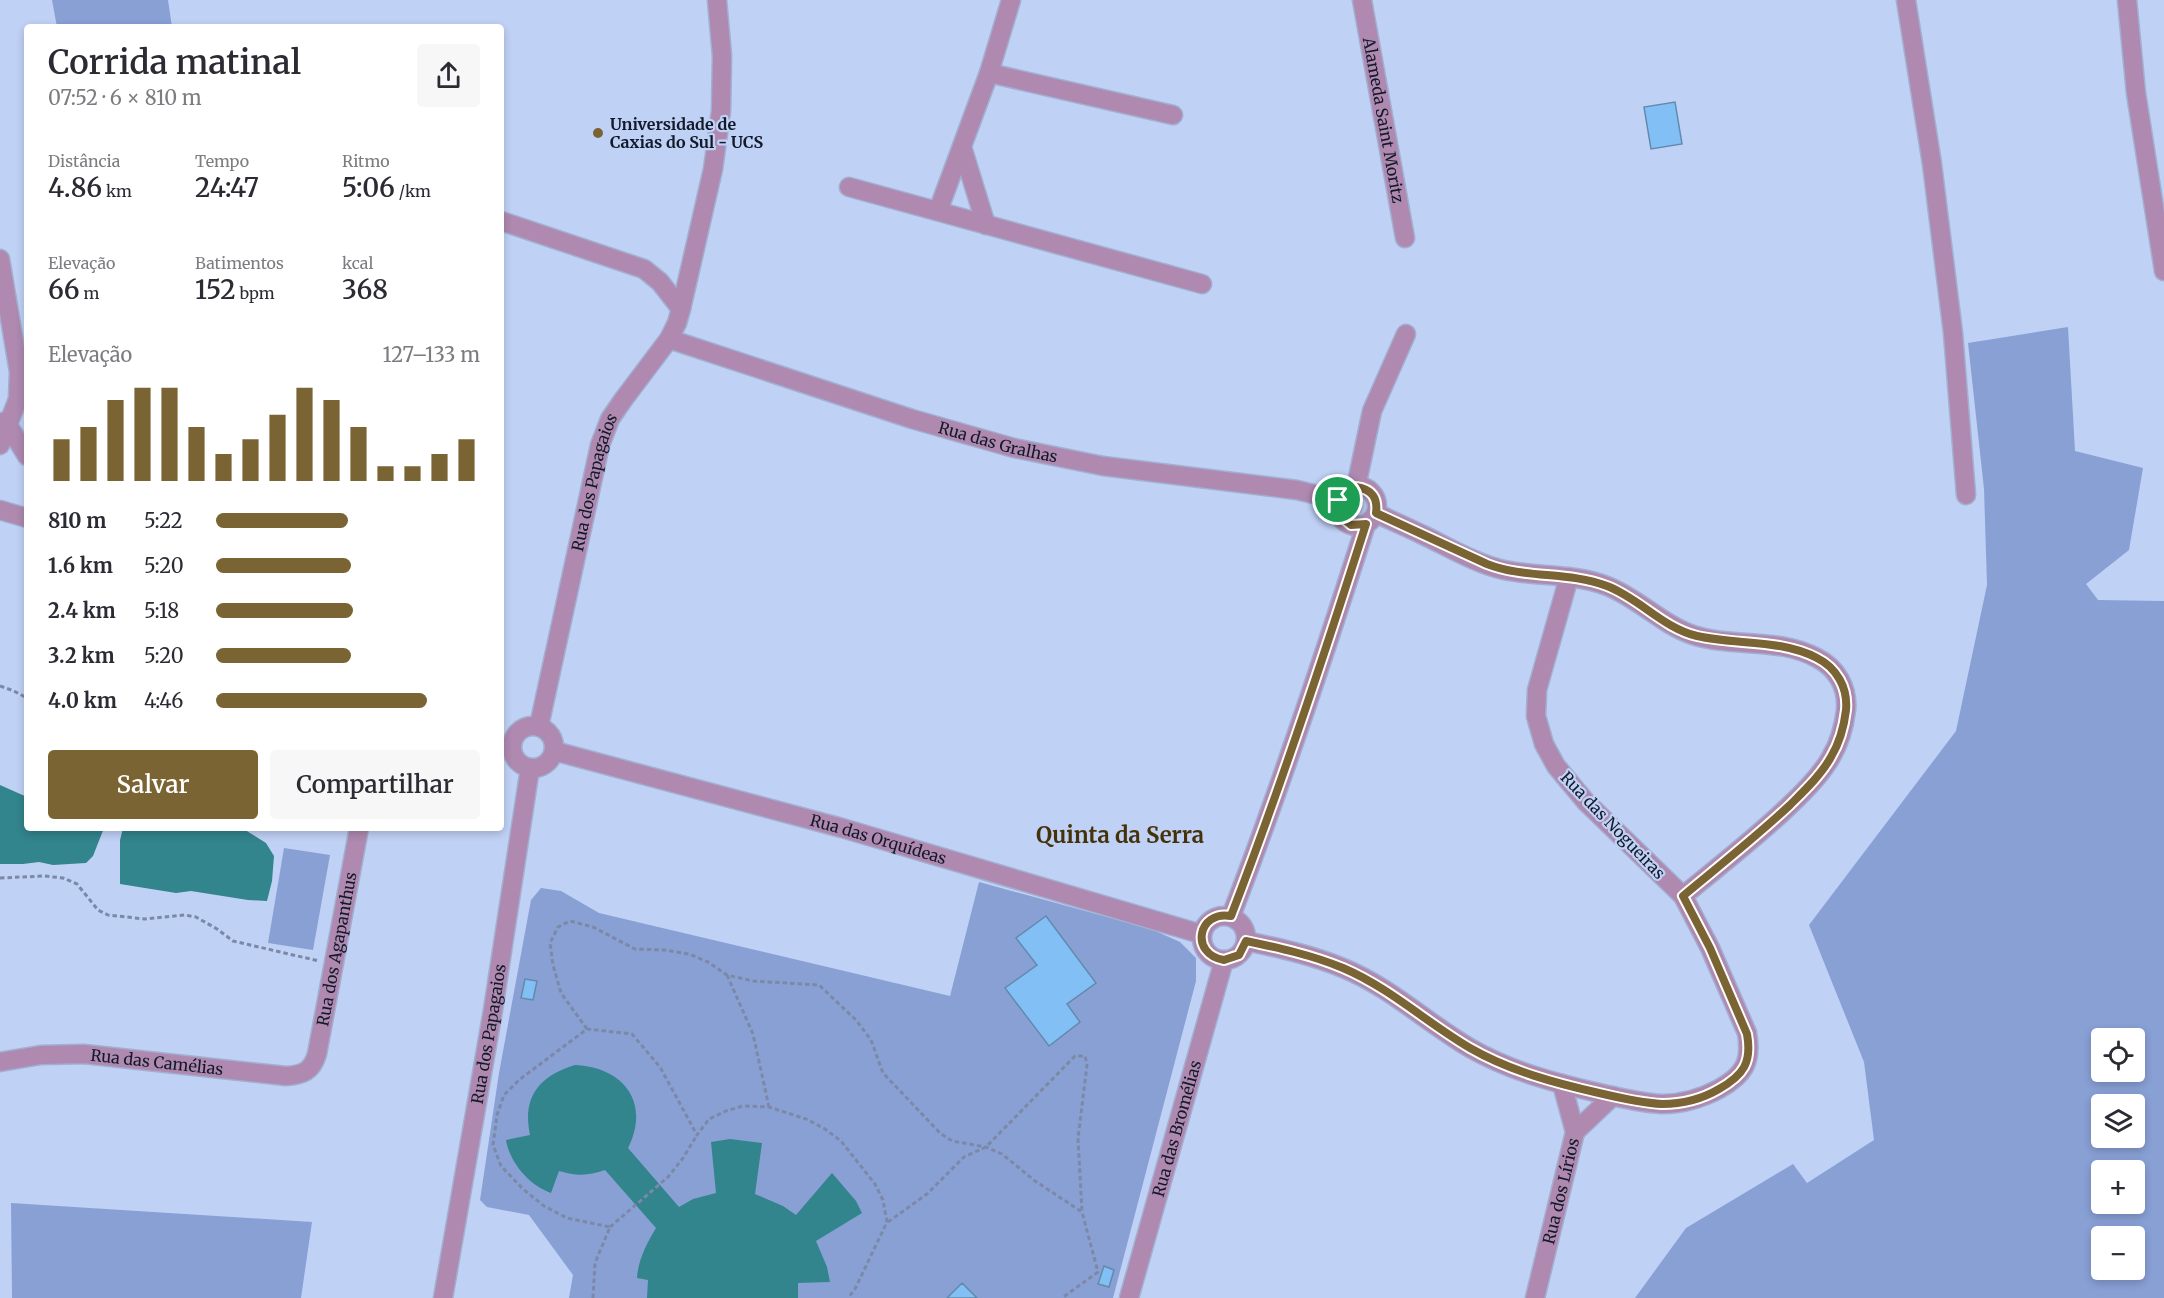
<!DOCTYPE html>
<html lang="pt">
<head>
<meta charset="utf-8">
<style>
  :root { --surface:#fff; --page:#f7f7f7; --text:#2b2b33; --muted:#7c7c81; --accent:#7a6434 }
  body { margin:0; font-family:Merriweather,serif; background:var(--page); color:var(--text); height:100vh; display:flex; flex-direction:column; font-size:22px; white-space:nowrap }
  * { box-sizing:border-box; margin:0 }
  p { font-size:20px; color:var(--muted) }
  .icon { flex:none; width:33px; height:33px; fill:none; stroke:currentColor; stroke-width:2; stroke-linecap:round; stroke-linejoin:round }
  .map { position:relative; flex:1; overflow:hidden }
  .drawer { position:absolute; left:24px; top:24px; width:480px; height:807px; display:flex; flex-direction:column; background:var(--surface); border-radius:6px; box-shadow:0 3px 9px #0003 }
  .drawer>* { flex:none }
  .fabs { position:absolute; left:2091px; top:1028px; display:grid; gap:12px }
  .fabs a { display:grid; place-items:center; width:54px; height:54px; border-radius:6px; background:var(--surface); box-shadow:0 3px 9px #0003; font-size:30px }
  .pin { position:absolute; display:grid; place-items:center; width:51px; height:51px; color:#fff; margin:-26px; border:3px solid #fff; border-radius:50%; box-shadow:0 2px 6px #0007 }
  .round { display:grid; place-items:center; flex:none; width:63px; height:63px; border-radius:6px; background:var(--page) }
  .headline { display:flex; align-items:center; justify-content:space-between; height:102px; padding:0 24px }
  h1 { font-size:33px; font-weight:600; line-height:45px }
  .stats { display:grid; grid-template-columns:repeat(3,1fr); gap:9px; height:102px; padding:6px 24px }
  .stats div { display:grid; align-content:center }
  .stats b { font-size:26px; font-weight:600 }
  .stats small { font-size:16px; font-weight:400 }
  .stats p { font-size:16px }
  .chart { height:168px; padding:12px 24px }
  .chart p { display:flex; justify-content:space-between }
  .chart svg { width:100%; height:108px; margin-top:6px; stroke:var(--accent); stroke-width:6 }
  .primary-button { display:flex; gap:12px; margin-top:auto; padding:12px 24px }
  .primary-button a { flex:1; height:69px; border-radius:6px; background:var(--accent); color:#fff; font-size:24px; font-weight:600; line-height:69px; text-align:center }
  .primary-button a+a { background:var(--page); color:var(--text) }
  ul { padding:0 24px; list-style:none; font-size:20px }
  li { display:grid; grid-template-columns:96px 72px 1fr; align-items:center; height:45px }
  li i { height:15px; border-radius:8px; background:var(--accent) }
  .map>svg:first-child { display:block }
</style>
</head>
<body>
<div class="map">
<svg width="2164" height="1298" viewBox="0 0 2164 1298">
  <rect width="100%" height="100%" fill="#c0d1f6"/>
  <path fill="#89a0d5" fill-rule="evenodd" d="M52 0H168L172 27H57Z
    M2068 327 2075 451 2143 468 2129 550 2086 584 2098 600 2164 601V1298H1635L1686 1228 1793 1164 1807 1183 1874 1140 1864 1062 1809 925 1956 731 1987 585 1984 489 1968 343ZM2102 1038H2134V1071H2102ZM2102 1104H2134V1137H2102ZM2102 1170H2134V1203H2102ZM2102 1236H2134V1269H2102Z
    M284 848 330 855 313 950 268 943Z
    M979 882 1151 929 1180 942 1196 958V981L1113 1298H569L573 1275 529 1215 487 1207 480 1200 499 1073 531 900 541 888 561 891 599 913 950 996Z
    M11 1203 312 1222 301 1298H12Z"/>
  <path fill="#32848d" d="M0 785 27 797V828H104L93 856 86 863 53 865 39 862 23 864H0Z
    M123 828H242L266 843 274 856 272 881 267 901 248 900 191 891 176 893 120 884V840Z
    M575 1065C623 1067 651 1102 628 1148L679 1207 693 1199 716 1193 711 1142 730 1139 762 1143 755 1194 783 1206 796 1215 832 1173 856 1201 862 1213 816 1241 827 1267 830 1282 798 1283V1298H647L648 1280 637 1278C638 1260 647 1243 656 1228L605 1170C588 1176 576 1176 559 1171L551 1193C529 1185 510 1163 506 1140L530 1135C522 1097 539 1076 575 1065Z"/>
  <path fill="#82bff4" stroke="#628aad" stroke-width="1.5" d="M1675 102 1682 144 1651 149 1644 107Z
    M1046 916 1096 983 1067 1004 1080 1022 1049 1046 1005 988 1037 965 1016 938Z
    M525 979 537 981 533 1000 521 998Z
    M1104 1266 1114 1270 1109 1287 1098 1284Z
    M962 1283 977 1298H947Z"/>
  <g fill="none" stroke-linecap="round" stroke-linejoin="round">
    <defs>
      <g id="minor">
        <path id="s1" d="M1362 0 1405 238"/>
        <path d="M1906 0 1932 164 1953 333 1966 495"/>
        <path d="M2127 0 2136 93 2164 271"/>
        <path d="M989 73 1173 115"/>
        <path d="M962 147 986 225"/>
        <path d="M849 187 1202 284"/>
        <path d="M938 211 989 73 1011 0"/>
        <path d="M501 221 644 269 660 282 681 309"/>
        <path d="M0 259 19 372 18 399 0 445"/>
        <path id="s2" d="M669 339 912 419 1014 448 1103 466 1297 490 1338 500"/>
        <path d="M2 422 8 425 27 456"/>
        <circle cx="1357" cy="506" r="20"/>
        <path d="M1356 487 1372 411 1406 334"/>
        <path d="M0 510 27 518"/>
        <path d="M1376 513C1392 521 1409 528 1425 536 1450 548 1477 564 1504 570 1538 577 1574 573 1607 586 1638 598 1661 624 1693 635 1733 648 1779 637 1817 658 1837 668 1848 688 1846 710 1844 727 1840 742 1831 757 1821 775 1805 791 1790 805 1756 838 1719 866 1683 896"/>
        <circle cx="533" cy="747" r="21"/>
        <path id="s3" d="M539 726 600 445 610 419 623 400 669 339 677 323 681 309 713 169 721 111 722 56 717 0"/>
        <path id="s4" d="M554 751 842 828 1201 934"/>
        <circle cx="1224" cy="938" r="22"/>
        <path d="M1231 916C1281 787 1324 656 1366 524"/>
        <path d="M1246 941C1279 948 1312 955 1343 968 1390 987 1427 1023 1470 1048 1510 1071 1555 1083 1599 1093 1620 1098 1641 1103 1662 1104 1682 1104 1702 1098 1719 1089 1744 1075 1752 1062 1747 1033L1710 948 1683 896 1586 802 1556 766 1544 744 1536 716 1537 690 1569 577"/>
        <path id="s5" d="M0 1062 41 1055 84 1054 286 1076C303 1075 312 1071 317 1054L359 828"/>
        <path d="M1575 1132 1613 1096"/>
        <path id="s6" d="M443 1298 493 1010 530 768"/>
        <path id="s7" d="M1129 1298 1224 960"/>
        <path id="s8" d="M1535 1298 1575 1132 1562 1084"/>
      </g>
    </defs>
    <use href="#minor" stroke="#a1b0d1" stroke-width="21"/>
    <path stroke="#7c89a6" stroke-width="3" stroke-dasharray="4.5 3" stroke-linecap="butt" d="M0 686 14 691 27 698
      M0 878 44 876 63 878 77 884 98 910 108 915 145 919 185 915 196 917 217 929 233 941 319 961
      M727 975 753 1034 769 1107
      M587 1029 561 993 553 965 550 943 558 927 570 921 593 927 635 949 665 950 689 954 708 962 727 975 753 981 819 985 856 1020 871 1040 883 1073 940 1133 952 1141 986 1147 1002 1154 1035 1181 1082 1212 1098 1272 1062 1298
      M888 1222 927 1194 964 1157 986 1147 1075 1056H1085L1087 1065 1078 1138 1082 1212
      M610 1227 668 1177 683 1158 697 1135
      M593 1298 595 1263 610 1227 567 1218 544 1206 523 1189 501 1166 493 1145 497 1115 504 1095 519 1080 587 1029 632 1034 660 1067 697 1135 709 1119 726 1111 743 1106 769 1107 806 1119 825 1129 841 1141 875 1184 883 1200 887 1222 855 1289 848 1298"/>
    <use href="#minor" stroke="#af89b0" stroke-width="18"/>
  </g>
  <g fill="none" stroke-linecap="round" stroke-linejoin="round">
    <defs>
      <path id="route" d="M1356 487C1372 489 1378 498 1376 513L1487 564C1525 579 1568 571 1607 586 1639 598 1663 628 1697 636 1736 645 1781 639 1817 658 1837 668 1848 688 1846 710 1844 727 1840 742 1831 757 1821 775 1805 790 1790 805 1756 837 1719 866 1683 896L1710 948 1747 1034C1752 1062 1744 1075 1719 1089 1702 1099 1682 1104 1662 1104 1641 1103 1620 1098 1599 1093 1555 1083 1510 1071 1470 1048 1427 1023 1390 988 1343 968 1312 955 1279 948 1246 941L1239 955 1224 960C1189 954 1198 910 1231 916 1281 787 1324 656 1366 524L1351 525 1339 515 1338 500 1349 489Z"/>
    </defs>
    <use href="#route" stroke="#fff" stroke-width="12"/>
    <use href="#route" stroke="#7a6434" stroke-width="8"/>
  </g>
  <circle fill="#7a6434" stroke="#c0d1f6" stroke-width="2" cx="598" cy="133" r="6"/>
  <g text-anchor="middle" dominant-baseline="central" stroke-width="4.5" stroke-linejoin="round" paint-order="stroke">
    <g font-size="16" fill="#121a2a" stroke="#c0d1f6">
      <text stroke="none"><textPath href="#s1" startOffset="122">Alameda Saint Moritz</textPath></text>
      <text stroke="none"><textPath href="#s2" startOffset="345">Rua das Gralhas</textPath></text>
      <text stroke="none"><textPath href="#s3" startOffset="250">Rua dos Papagaios</textPath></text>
      <text transform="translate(1613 825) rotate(46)">Rua das Nogueiras</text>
      <text stroke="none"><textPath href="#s4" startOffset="336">Rua das Orquídeas</textPath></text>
      <text stroke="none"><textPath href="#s5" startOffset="436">Rua dos Agapanthus</textPath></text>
      <text stroke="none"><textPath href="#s6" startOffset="268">Rua dos Papagaios</textPath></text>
      <text stroke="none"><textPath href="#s5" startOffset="158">Rua das Camélias</textPath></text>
      <text stroke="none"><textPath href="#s7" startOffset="176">Rua das Bromélias</textPath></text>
      <text stroke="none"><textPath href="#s8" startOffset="110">Rua dos Lírios</textPath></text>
    </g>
    <g font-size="16" font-weight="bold" fill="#121a2a" stroke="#c0d1f6" text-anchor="start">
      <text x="610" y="124">Universidade de<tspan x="610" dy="18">Caxias do Sul - UCS</tspan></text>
    </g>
    <g font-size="22" font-weight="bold" fill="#44330a" stroke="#c0d1f6">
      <text x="1120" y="835">Quinta da Serra</text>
    </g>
  </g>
</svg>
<div class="fabs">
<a><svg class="icon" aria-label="locate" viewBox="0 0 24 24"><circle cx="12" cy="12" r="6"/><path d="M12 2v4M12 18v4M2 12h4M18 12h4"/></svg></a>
<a><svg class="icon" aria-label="layers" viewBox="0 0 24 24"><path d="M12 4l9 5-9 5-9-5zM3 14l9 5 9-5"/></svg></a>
<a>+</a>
<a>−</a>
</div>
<div class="pin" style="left:1338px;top:500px;background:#1e9e55"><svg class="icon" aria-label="arrive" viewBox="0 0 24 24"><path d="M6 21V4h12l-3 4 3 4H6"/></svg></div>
<section class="drawer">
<div class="headline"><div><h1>Corrida matinal</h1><p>07:52 · 6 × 810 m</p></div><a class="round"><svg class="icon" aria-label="share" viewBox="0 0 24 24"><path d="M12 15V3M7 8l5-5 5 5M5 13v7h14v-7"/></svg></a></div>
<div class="stats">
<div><p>Distância</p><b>4.86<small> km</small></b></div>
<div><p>Tempo</p><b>24:47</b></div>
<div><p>Ritmo</p><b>5:06<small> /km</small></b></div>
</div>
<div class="stats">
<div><p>Elevação</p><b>66<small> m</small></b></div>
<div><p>Batimentos</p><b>152<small> bpm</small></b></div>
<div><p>kcal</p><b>368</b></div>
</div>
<div class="chart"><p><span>Elevação</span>127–133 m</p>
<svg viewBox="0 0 160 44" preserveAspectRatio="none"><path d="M5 44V27M15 44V22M25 44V11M35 44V6M45 44V6M55 44V22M65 44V33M75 44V27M85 44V17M95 44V6M105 44V11M115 44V22M125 44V38M135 44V38M145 44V33M155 44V27"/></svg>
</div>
<ul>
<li><b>810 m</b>5:22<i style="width:50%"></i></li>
<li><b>1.6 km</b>5:20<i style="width:51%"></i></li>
<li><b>2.4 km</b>5:18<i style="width:52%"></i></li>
<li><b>3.2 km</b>5:20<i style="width:51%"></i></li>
<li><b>4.0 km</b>4:46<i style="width:80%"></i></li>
</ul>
<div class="primary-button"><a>Salvar</a><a>Compartilhar</a></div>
</section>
</div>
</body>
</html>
